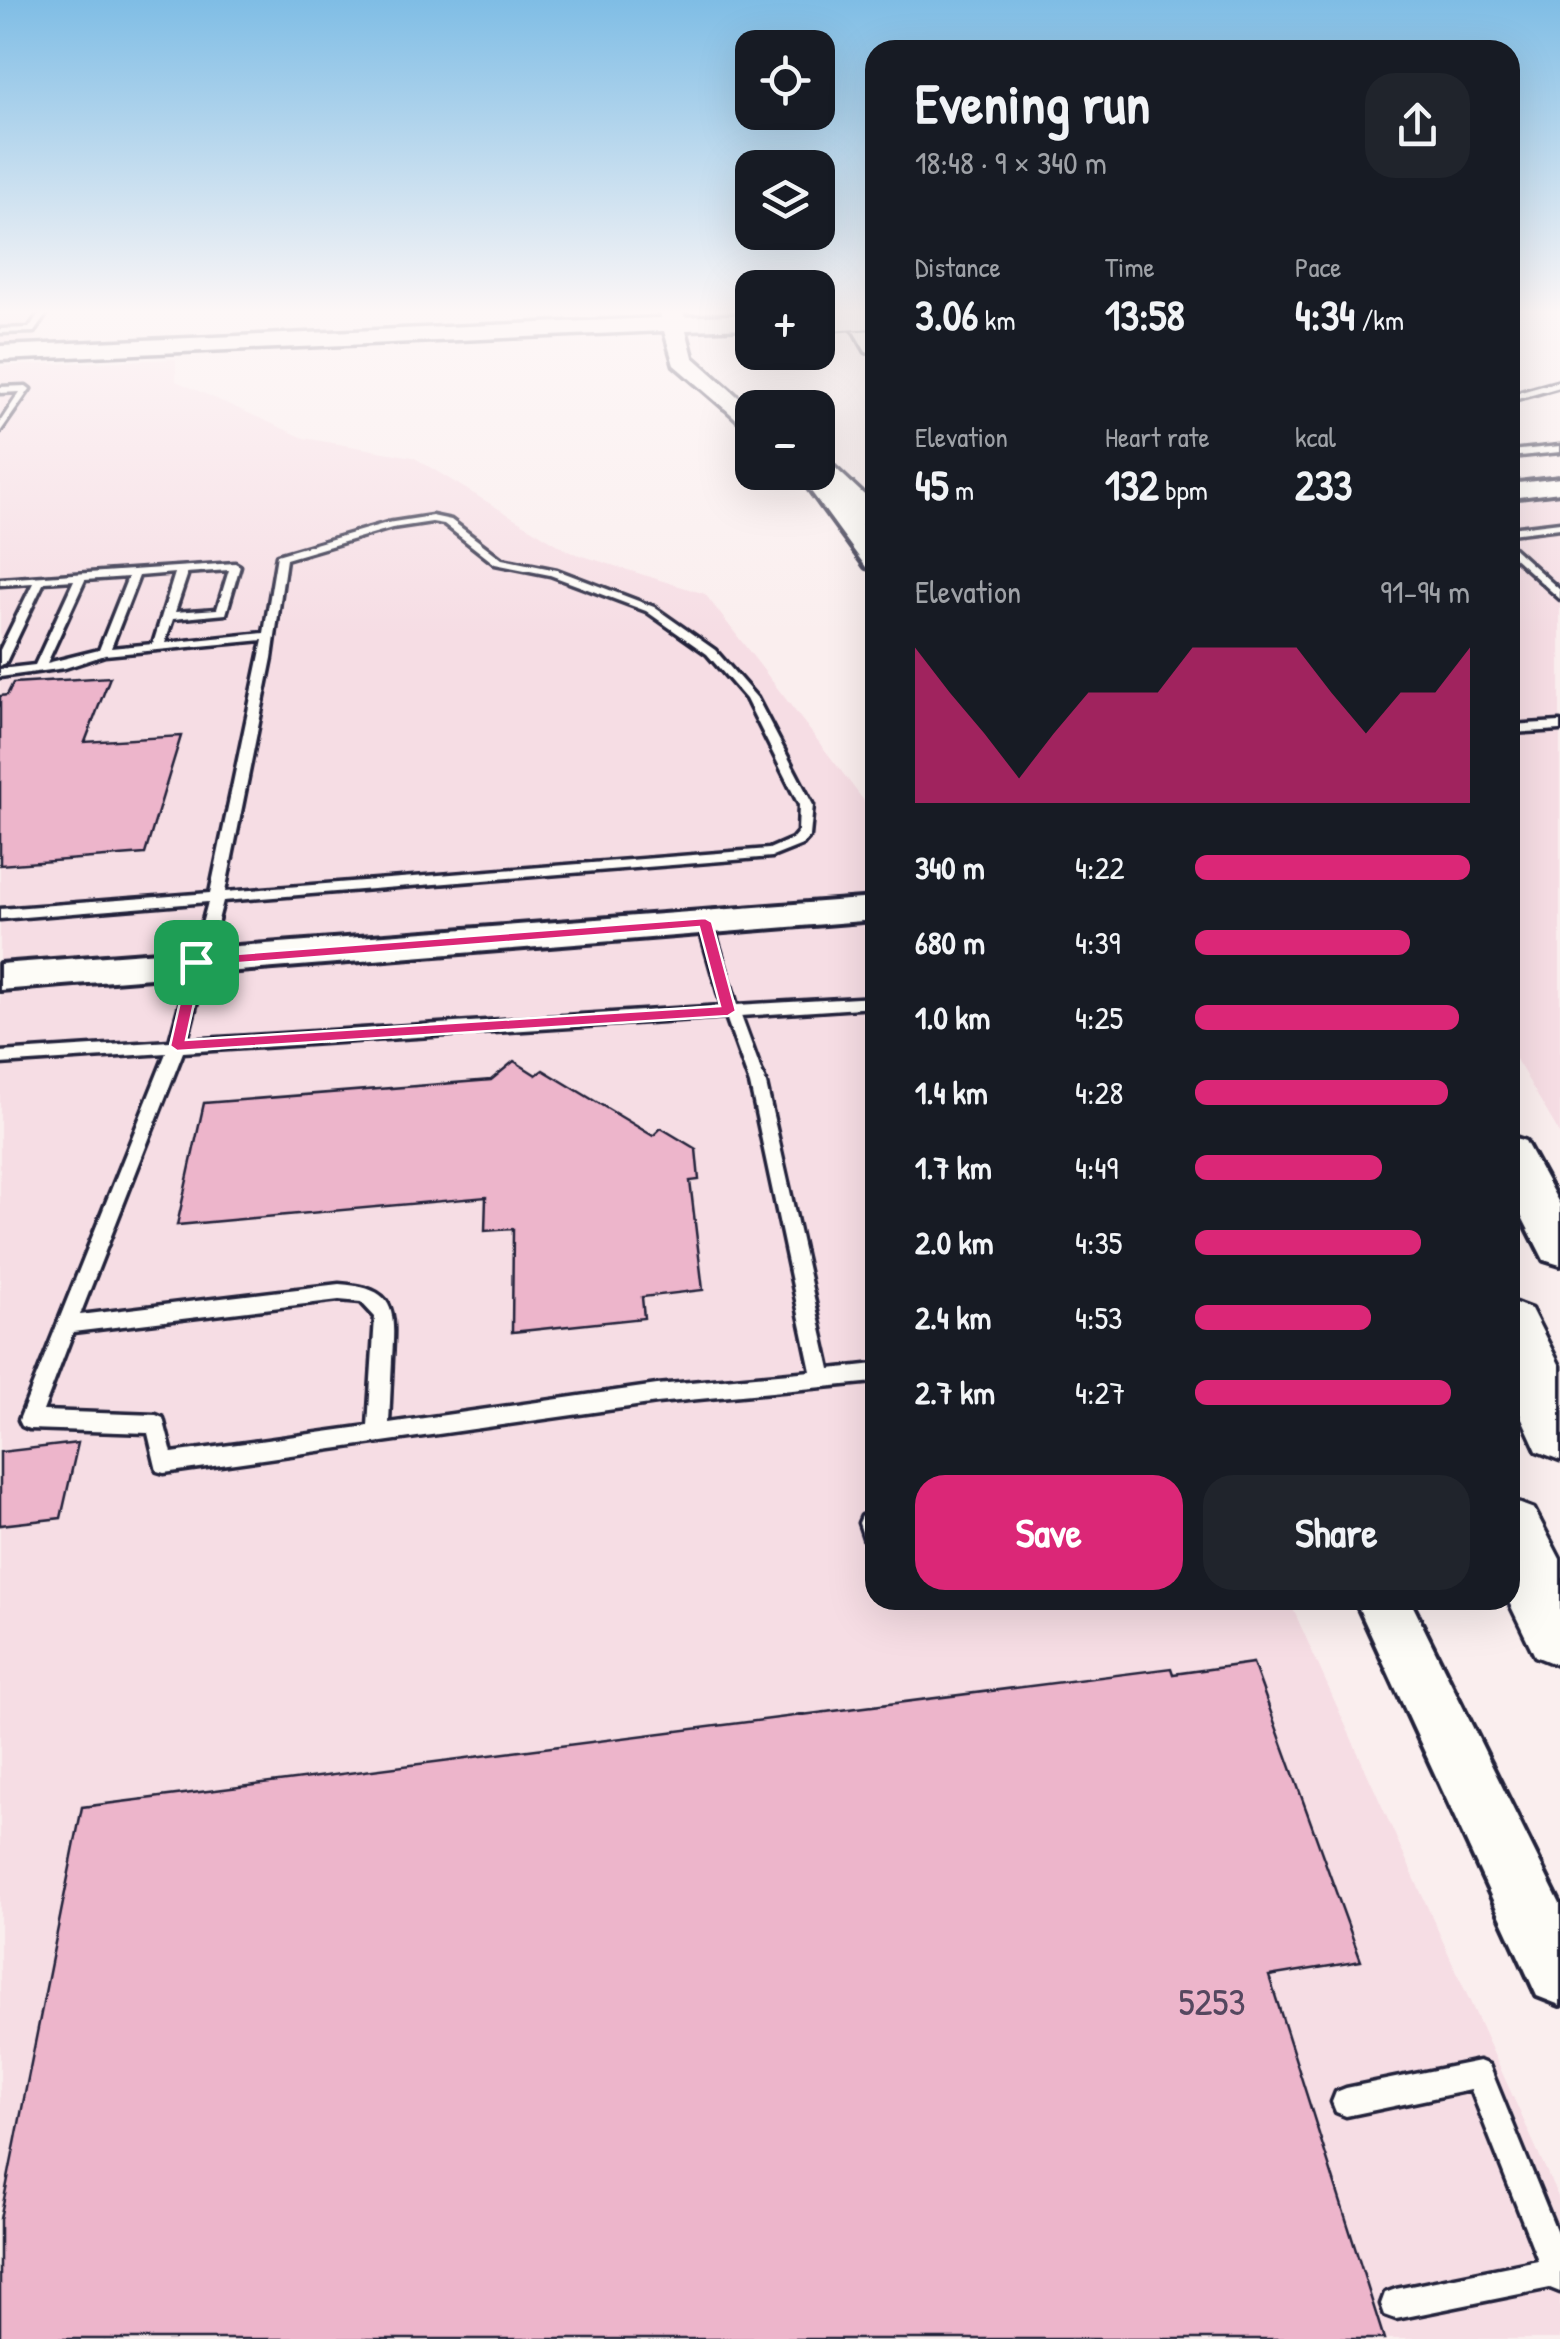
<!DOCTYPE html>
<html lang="en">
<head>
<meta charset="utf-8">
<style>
  :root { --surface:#171b24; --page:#20242c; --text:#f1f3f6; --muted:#9ea1a6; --accent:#db2777 }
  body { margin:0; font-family:"Patrick Hand",sans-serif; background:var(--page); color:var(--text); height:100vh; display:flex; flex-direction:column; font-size:38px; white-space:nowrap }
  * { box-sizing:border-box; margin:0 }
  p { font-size:32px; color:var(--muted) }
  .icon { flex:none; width:55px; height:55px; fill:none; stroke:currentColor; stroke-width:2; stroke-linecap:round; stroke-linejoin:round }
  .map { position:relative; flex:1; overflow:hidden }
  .side { position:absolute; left:865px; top:40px; width:655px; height:1570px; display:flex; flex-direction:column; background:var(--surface); border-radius:30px; box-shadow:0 10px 40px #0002 }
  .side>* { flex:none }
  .tools { position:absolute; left:735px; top:30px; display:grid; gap:20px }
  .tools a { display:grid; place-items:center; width:100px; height:100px; border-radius:20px; background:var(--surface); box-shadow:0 10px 40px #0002; font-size:50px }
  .pin { position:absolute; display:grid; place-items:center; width:85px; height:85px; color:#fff; margin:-42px; border-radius:20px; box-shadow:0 5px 15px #0006 }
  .round { display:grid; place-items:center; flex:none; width:105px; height:105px; border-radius:30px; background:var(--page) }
  .head { display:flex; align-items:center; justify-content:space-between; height:170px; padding:0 50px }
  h1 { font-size:55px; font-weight:800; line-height:75px }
  .figures { display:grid; grid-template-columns:repeat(3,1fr); gap:15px; height:170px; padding:10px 50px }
  .figures div { display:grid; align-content:center }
  .figures b { font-size:42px; font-weight:800 }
  .figures small { font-size:28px; font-weight:400 }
  .figures p { font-size:28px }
  .chart { height:280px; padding:20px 50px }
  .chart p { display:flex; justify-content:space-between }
  .chart svg { width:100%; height:180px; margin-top:10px; fill:var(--accent); opacity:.7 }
  .cta { display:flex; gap:20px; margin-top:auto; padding:20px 50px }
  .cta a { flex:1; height:115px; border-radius:30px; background:var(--accent); color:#fff; font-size:40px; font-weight:800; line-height:115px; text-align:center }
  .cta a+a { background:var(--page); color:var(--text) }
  ul { padding:0 50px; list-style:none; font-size:32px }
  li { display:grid; grid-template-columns:160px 120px 1fr; align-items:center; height:75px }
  li i { height:25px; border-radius:12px; background:var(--accent) }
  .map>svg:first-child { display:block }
</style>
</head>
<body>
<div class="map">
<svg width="1560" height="2339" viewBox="0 0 1560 2339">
  <rect width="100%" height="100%" fill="#faeeee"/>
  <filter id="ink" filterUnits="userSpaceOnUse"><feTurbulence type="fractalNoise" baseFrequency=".01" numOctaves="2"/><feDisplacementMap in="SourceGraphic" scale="20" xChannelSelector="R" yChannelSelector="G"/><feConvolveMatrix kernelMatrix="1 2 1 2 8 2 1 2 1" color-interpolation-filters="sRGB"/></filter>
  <g filter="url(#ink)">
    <path fill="#f6dde4" d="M0 309H55L31 344 0 346Z
      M176 359V381L304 438 413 457 570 552 705 594 868 806 875 828V1600H1289L1560 2201V2339H0V366Z
      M1560 494V1134L1510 1049V503Z"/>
    <path fill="#edb5cb" stroke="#22223b" stroke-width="2.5" d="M110 677 85 742 181 736 145 854 0 865V696L7 695 13 683Z
      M514 1061 536 1075 543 1070 653 1136 661 1128 696 1149 699 1180 690 1181 703 1290 642 1297 644 1318 512 1332 513 1229 485 1231 486 1197 177 1225 204 1103 491 1080Z
      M78 1443 61 1518 0 1525V1452Z
      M1253 1663 1361 1961 1269 1976 1384 2339H0V2219L82 1807 1171 1668 1173 1674Z"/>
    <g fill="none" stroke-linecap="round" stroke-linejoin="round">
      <defs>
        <path id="service" d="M42 309H50L34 332 0 333V329L29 328Z
          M1560 381V387L1510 401V395Z
          M26 386 30 389 0 432V422L20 392 0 393V387Z
          M1560 446V452L1510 457V451Z
          M432 516 451 520 502 559 557 570 654 607 715 650 757 698 813 805 810 836 802 845 772 857 223 901 187 1040 722 1006 698 922 705 917 712 922 737 1005 875 997V1007L741 1016 766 1084 830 1369 875 1364V1382L657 1403 164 1473 157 1471 148 1433 29 1429 22 1426 19 1420 166 1053 0 1064V1052L170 1041 208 902 0 919V909L210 893 263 640 105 655 65 668 0 677V669L35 665 74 580 44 582 6 662 0 666V650L33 583 0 585V579L235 563 240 566 226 614 173 619 165 643 264 633 277 555 387 523ZM432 522 444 524 495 564 550 575 646 611 707 654 746 699 799 805 798 832 792 839 769 849 225 892 272 658 286 559 392 528ZM229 570 217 609 175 612 187 576 186 573ZM175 573 153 644 111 648 139 576ZM128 577 99 650 47 663 85 580ZM726 1017 750 1084 811 1371 657 1385 389 1423C390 1402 391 1380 392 1359 395 1310 397 1288 339 1284L80 1315 183 1052ZM339 1300 361 1302 375 1317 368 1426 172 1453 163 1418 156 1415 43 1411 73 1332Z
          M1560 522V528L1510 534V528Z
          M1510 545 1560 590V599L1510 554Z
          M1560 722V730L1510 733V725Z
          M875 1509V1550L867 1547 859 1523 862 1516Z
          M1479 2061 1489 2065 1560 2240V2292L1550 2288 1396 2319 1385 2315 1381 2304 1385 2293 1396 2289 1538 2260 1471 2090 1346 2116 1336 2112 1332 2102 1336 2092 1346 2088Z"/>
        <path id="tertiary" d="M818 469 875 544V569L866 567 797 472H818Z
          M1560 478V492L1510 498V484Z
          M875 898V920L0 990V964Z
          M1510 1136 1525 1141 1560 1205V1265L1544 1260 1510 1193Z
          M1355 1600H1410L1560 1904V2005L1537 1996Z"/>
        <path id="secondary" d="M752 314V328L686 330 693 357 745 403 733 410 724 408 674 365 664 331 0 360V346Z"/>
        <path id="motorway" d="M659 309H683L686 324 682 329H664Z
          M841 309H865L875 325V354L866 352Z
          M733 395 756 408H752V426L742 424 719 403Z
          M818 459 829 462 875 505V532L864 529 807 474 818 472Z
          M1510 1301 1531 1309 1560 1366V1460L1537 1451 1510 1392Z
          M1510 1500 1534 1509 1560 1559V1666L1535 1656 1508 1600Z"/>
      </defs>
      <use href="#service" stroke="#22223b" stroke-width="7"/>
      <use href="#tertiary" stroke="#22223b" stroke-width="8"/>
      <use href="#secondary" stroke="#22223b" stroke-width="7"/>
      <use href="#motorway" stroke="#22223b" stroke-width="7"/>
      <use href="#service" fill="#fdfcf7" fill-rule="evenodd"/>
      <use href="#tertiary" fill="#fdfcf7" fill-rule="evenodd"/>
      <use href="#secondary" fill="#fdfcf7" fill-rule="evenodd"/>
      <use href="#motorway" fill="#fdfcf7" fill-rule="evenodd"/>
      <defs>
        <path id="secondary-bridge" d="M826 319 875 316"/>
      </defs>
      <use href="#secondary-bridge" stroke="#22223b" stroke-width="28" stroke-linecap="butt"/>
      <use href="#secondary-bridge" stroke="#fdfcf7" stroke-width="24"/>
    </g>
  </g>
  <linearGradient id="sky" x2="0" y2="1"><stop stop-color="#7fbde5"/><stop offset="0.49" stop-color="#fdf7f7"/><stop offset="1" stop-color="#fdf7f7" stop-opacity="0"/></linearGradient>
  <rect width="1560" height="636" fill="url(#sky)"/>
  <path fill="#db2777" stroke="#fff" stroke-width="2.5" fill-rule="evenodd" d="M705 918 712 922 736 1011 728 1016 177 1051 170 1046 189 962 196 957ZM699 927 720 1006 186 1040 202 966Z"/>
  <g text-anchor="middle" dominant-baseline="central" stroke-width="10" stroke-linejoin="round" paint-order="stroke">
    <g font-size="38" fill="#55475f">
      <text x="1212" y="2001">5253</text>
    </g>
  </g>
</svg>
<div class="tools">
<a><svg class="icon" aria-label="locate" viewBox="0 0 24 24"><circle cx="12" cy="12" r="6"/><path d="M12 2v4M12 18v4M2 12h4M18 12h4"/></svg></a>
<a><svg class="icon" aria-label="layers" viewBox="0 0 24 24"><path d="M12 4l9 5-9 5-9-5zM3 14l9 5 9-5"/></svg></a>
<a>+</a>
<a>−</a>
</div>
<div class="pin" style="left:196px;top:962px;background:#1e9e55"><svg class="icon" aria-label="arrive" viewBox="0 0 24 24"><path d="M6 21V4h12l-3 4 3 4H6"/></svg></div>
<section class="side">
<div class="head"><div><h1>Evening run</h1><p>18:48 · 9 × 340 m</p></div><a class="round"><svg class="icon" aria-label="share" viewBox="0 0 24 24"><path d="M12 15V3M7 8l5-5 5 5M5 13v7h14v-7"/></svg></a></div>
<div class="figures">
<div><p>Distance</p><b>3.06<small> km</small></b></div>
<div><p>Time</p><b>13:58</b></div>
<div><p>Pace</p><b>4:34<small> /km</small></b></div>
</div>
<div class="figures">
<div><p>Elevation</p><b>45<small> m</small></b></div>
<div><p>Heart rate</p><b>132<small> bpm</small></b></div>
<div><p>kcal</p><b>233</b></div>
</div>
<div class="chart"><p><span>Elevation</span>91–94 m</p>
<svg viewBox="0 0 160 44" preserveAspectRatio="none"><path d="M0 44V6L10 17L20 27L30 38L40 27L50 17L60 17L70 17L80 6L90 6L100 6L110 6L120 17L130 27L140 17L150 17L160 6V44z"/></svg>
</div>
<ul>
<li><b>340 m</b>4:22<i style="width:100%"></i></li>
<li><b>680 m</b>4:39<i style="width:78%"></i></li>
<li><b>1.0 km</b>4:25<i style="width:96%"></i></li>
<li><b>1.4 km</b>4:28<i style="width:92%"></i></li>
<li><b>1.7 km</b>4:49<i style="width:68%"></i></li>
<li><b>2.0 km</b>4:35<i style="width:82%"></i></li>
<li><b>2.4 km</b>4:53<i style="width:64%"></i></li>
<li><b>2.7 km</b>4:27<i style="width:93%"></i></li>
</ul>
<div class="cta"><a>Save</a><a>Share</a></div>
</section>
</div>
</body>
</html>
